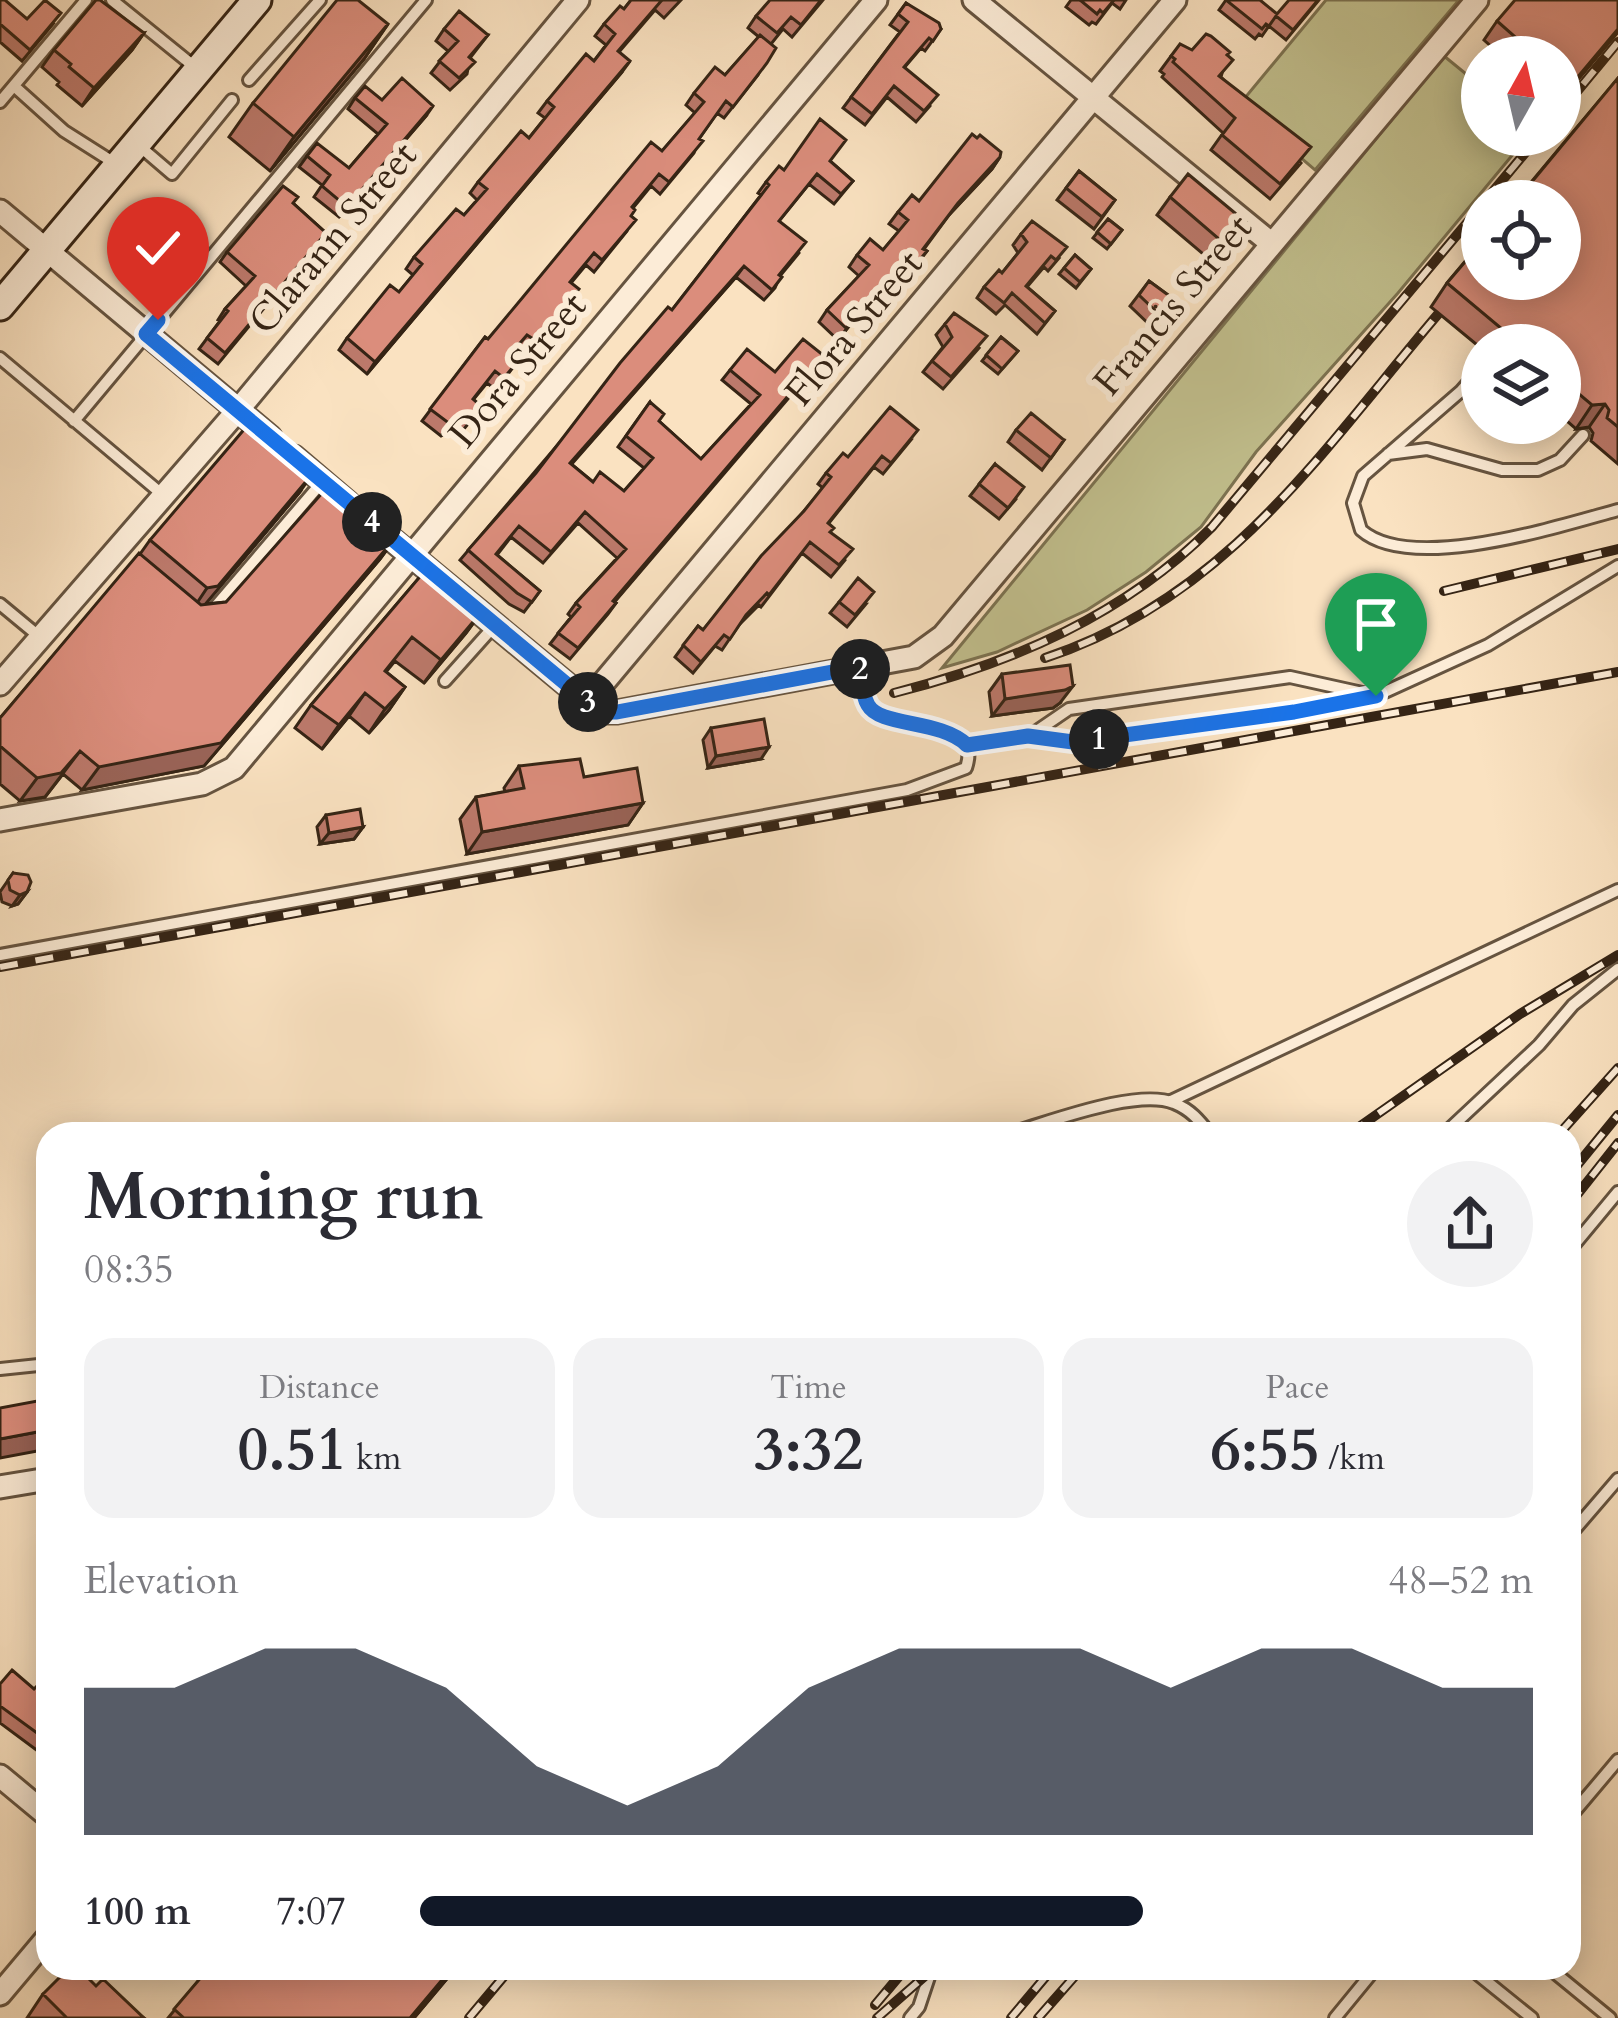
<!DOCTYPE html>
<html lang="en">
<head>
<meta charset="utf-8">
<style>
  :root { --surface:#fff; --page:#f2f2f3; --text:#2b2b33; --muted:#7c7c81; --accent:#111827 }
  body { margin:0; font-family:Cardo,serif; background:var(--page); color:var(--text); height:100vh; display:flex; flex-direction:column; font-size:45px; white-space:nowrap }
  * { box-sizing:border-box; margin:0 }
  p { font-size:39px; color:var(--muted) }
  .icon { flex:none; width:66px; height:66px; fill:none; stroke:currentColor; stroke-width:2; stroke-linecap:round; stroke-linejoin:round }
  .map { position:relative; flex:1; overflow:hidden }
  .side { position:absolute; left:36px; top:1122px; width:1545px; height:858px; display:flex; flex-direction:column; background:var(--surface); border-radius:36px; box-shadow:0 6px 30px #0003 }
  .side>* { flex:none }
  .needle { width:78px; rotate:8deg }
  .tools { position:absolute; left:1461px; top:36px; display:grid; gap:24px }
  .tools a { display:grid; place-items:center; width:120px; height:120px; border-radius:50%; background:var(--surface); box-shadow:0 6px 30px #0003; font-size:60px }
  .pin { position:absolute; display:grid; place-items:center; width:102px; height:102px; color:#fff; margin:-123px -51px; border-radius:50% 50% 50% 0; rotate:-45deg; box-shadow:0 0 12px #0007 }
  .pin .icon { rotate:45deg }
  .km { position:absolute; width:60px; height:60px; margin:-30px; border-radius:50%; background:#222; color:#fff; font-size:33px; line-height:60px; text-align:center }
  .round { display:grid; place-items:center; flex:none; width:126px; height:126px; border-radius:63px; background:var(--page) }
  .overview { display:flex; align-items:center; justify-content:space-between; height:204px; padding:0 48px }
  h1 { font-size:66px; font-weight:600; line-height:90px }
  .stats { display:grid; grid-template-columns:repeat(3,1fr); gap:18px; height:204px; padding:12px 48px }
  .stats div { display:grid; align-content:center; border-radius:30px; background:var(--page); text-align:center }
  .stats b { font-size:60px; font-weight:600 }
  .stats small { font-size:33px; font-weight:400 }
  .stats p { font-size:33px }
  .chart { height:336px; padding:24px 48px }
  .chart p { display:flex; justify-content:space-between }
  .chart svg { width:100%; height:216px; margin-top:12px; fill:var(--accent); opacity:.7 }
  ul { padding:0 48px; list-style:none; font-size:39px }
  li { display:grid; grid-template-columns:192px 144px 1fr; align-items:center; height:90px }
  li i { height:30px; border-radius:15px; background:var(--accent) }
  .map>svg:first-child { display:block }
</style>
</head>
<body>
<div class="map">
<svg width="1618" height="2018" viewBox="0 0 1618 2018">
  <rect width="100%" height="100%" fill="#fae2c1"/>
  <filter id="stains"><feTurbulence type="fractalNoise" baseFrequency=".00167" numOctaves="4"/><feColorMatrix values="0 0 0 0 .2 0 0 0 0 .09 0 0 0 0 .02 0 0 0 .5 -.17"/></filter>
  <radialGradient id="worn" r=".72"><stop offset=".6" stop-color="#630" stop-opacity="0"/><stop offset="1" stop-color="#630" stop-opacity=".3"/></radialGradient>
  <path fill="#c3c290" stroke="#7c7352" stroke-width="3" d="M1326 0H1459L1315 170 1239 105Z
    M1444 56 1482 87V135H1529L1398 293 1256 452 1201 527 1146 572 1087 610 997 652 942 668Z"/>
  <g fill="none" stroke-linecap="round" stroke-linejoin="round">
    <defs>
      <path id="lane" d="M112 0 196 68
        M249 80 320 0
        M14 86 64 131 116 164
        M0 102 86 0
        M137 144 172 174 232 100
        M0 358 163 495
        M1482 367 1461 391 1363 476 1353 503 1361 530C1411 574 1559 526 1618 510
        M74 421 426 0
        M1388 454 1427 449 1502 470H1538L1560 460 1583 435
        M0 604 41 638
        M210 613 322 482
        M445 681 496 624
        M1028 737 1073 742 1294 713 1376 696 1488 645 1618 566
        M967 745 1028 737 1069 709 1290 677 1367 694
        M0 955 907 790 966 768C984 713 898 732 873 712 861 702 862 681 859 667
        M1171 1101 1618 890
        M1007 1134C1048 1123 1135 1088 1174 1103 1191 1110 1199 1120 1210 1134
        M1444 1134 1539 1045 1573 1005 1618 969
        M1569 1251 1618 1192
        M0 1369 48 1364
        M1569 1536 1618 1479
        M1569 1818 1618 1760
        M1470 1968 1532 2018
        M1549 1968 1610 2018
        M910 2018 919 2007 932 1968
        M1335 2018 1376 1968"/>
      <path id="street" d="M974 0 1272 244
        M0 211 270 437
        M294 457 348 503
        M372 523 600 712H617L914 657 943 636 1477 0
        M0 684 238 410 578 0
        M588 701 1175 0
        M0 820 202 784 234 768 876 0
        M0 1487 48 1479
        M0 1776 48 1816
        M0 1994 48 1937"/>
      <path id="secondary" d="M0 306 257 0"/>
    </defs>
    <use href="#lane" stroke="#665440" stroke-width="16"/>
    <use href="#street" stroke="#665440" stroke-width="27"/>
    <use href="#secondary" stroke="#352415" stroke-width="33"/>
    <use href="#lane" stroke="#fcecd7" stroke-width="10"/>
    <use href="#street" stroke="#fcecd7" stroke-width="21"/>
    <use href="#secondary" stroke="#fcecd7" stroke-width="27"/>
    <defs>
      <path id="rail" d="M1560 112 1618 42
        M1485 201 1540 135
        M1444 591 1618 549
        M1045 658C1227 598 1320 453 1439 313
        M894 693C1012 663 1125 615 1212 527L1482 205
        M0 967 1618 672
        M1349 1134 1520 1014 1618 955
        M1559 1134 1618 1068
        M1569 1175 1618 1115
        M1569 1205 1618 1143
        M875 2005 906 1968
        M469 2018 511 1968
        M877 2018 934 1968
        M1011 2018 1053 1968
        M1038 2018 1082 1968"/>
    </defs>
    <use href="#rail" stroke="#352415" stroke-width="10"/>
    <use href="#rail" stroke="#fcecd7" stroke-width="6" stroke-dasharray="18" stroke-linecap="butt"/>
  </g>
  <path fill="#bc796b" stroke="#352415" stroke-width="3" d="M0 0 27 19 53 24 22 61 0 42Z
    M631 0H681L664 18 655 10 619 52 622 72 367 374 339 350 347 338 399 292 413 275 406 269 414 257 464 215 477 200 470 193 478 182 529 138 545 118 538 113 547 101 594 61 606 45 595 36 604 24 624 9Z
    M823 0 792 37 783 29 771 44 758 75 724 118 717 113 699 139 694 153 660 194 651 186 633 208 627 231 594 272 586 265 571 283 558 317 527 352 519 347 510 357 517 362 496 390 487 383 473 400V418L459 435 453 430 441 436 422 421 485 337 488 339 662 151 695 113 686 105 694 93 725 75 759 37 748 28 756 16Z
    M1071 0H1126L1120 9 1112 3 1096 24 1092 22 1089 25 1066 7Z
    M1226 0 1277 14 1319 0 1286 40 1269 26 1262 36 1259 34 1255 39 1219 10Z
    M906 3 941 29 925 51 921 48 904 68 930 106 916 122 887 97 865 125 843 108 900 32 890 25Z
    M1497 21 1618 32 1560 101V57H1503L1484 40Z
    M388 24 364 59 270 171 229 137 253 103Z
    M444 29 488 35 470 58 467 74 450 90 431 73 448 51 436 41Z
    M144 33 132 50 82 106 57 85 59 82 42 67 54 50Z
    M1192 50 1227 55 1221 77 1301 163 1270 199 1211 150 1223 133 1162 77 1164 74 1160 71 1171 56Z
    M1618 78V464L1591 441 1593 433 1589 427 1576 429 1560 415V345H1482V349L1431 307 1447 283Z
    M355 98 382 100 426 116 339 217 314 197 322 185 299 167 307 156 349 168 378 134 348 109Z
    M1000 157 992 169 949 215 924 249 927 251 909 275 904 272 885 294 877 291 838 340 819 322 827 310 859 276 849 267 857 255 883 250 899 231 889 224 898 212Z
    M830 161 853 181 834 204 809 184 779 221 799 253 780 276 775 288 764 300 736 277 571 464 593 482 624 491 644 468 618 447 650 402 659 421 701 459 751 404 722 380 730 370 775 372 823 355 614 602 616 603 608 614 570 659 550 644 571 617 568 614 576 603 617 558 578 523 543 563 511 537 497 555 540 591 524 612 509 604 460 560 672 310 761 195 758 193 766 182 784 170Z
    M1079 171 1115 200 1094 229 1057 200Z
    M1170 197 1247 223 1215 264 1157 215Z
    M293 203 326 233 218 364 199 349 220 321 218 320 225 309 246 286 220 262 227 252Z
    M1108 219 1122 230 1107 249 1093 238Z
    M1021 234 1059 258 1048 271 1044 267 1027 287 1055 311 1037 334 1005 305 996 314 977 298 984 287 1002 273 1018 253 1013 245Z
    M1075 255 1091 269 1076 288 1059 274Z
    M1149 281 1175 300 1154 329 1130 306Z
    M945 324 979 348 943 389 923 372 943 347 936 335Z
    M1001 337 1018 351 998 374 982 361Z
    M1016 430 1064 440 1042 470 1008 442Z
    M910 441 883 474 874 467 829 523 830 532 845 560 831 577 802 553 761 607 759 605 739 625 722 650 715 646 693 673 675 657 698 626 703 630 804 511 823 488 818 484 826 473 848 457Z
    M995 464 1016 499 999 519 970 496Z
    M299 493 205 604 226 602 397 536 380 559 204 766 82 790 63 774 45 797 20 801 0 784V718L140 554 150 540Z
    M429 566 483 610 466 633 424 683 395 661 386 672 405 687 389 710 369 733 349 716 322 749 295 728 311 705Z
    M839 602 866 604 847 627 830 613Z
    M1002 674 1060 703 1053 708 992 716 989 692Z
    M711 728 761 759 708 768 703 740Z
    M519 766 584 777 643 803 628 825 467 854 460 819 476 797 505 792 504 788Z
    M326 815 363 827 354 839 320 844 317 827Z
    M13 873 27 892 18 904 12 906 2 902 0 892Z
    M0 1684 48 1695V1754L46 1757 0 1723Z
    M209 1968H456L414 2018H168Z
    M96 1986 144 2018H27L43 1994Z"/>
  <path fill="#996357" stroke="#352415" stroke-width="3" d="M388 24 364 59 270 171 294 137Z
    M1618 29V32L1560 101 1571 85Z
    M144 33 132 50 82 106 94 88Z
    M630 61 622 72 367 374 375 362Z
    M433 106 426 116 339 217 347 207Z
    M1000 157 992 169 949 215 958 203Z
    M913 260 885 294 877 291 838 340 886 279Z
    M744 266 736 277 563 474 570 463Z
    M823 355 816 366 606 612 613 601Z
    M1605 404 1589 427 1576 429 1592 405Z
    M461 418 453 430 441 436 450 424Z
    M314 472 299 493 203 607 193 609 207 588Z
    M397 536 380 559 204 766 82 790 99 767Z
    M483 610 466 633 424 683 441 660Z
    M1073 686 1060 703 1053 708 992 716 1005 699Z
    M405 687 389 710 369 733 385 709Z
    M365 693 349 716 322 749 339 725Z
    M769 747 761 759 708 768 716 756Z
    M80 751 45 797 20 801 37 778Z
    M643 803 628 825 467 854 482 832Z
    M363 827 354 839 320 844 329 833Z
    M27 892 18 904 12 906 20 895Z
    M48 1430V1449L0 1458V1439Z
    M452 1968H456L414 2018H410Z"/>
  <path fill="#db8d7c" stroke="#352415" stroke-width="3" d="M0 0H5L27 19 45 0 61 13 30 50 0 24Z
    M96 0H100L144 33 94 88 69 67 71 64 54 50Z
    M337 0H358L388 24 294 137 253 103Z
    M631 0H662L618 51 630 61 375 362 347 338 390 285 399 292 422 264 414 257 456 209 464 215 487 189 478 182 521 131 529 138 554 107 547 101 586 54 594 61 615 34 604 24 620 6 624 9Z
    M770 0H821L801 25 791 17 777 33 756 16Z
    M1080 0H1114L1103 13 1100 10 1097 14Z
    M1226 0H1260L1277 14 1289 0H1318L1293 30 1276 16 1269 26 1266 24 1262 29Z
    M1515 0H1618V29L1571 85 1560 76V57H1538L1497 21Z
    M906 3 939 23 941 29 933 41 929 38 904 67 938 95 924 111 894 86 872 114 851 97 908 22 898 14Z
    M459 11 488 35 469 57 475 62 459 78 439 61 458 41 444 29Z
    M1206 34 1211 36 1230 52 1227 55 1233 60 1219 76 1311 147 1280 184 1222 135 1235 118 1173 62 1175 59 1171 56 1180 44 1192 50Z
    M760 35 776 48 767 63 733 107 726 101 699 139 703 141 669 182 659 174 632 207 635 210 631 216 636 220 602 260 594 253 570 282 579 289 566 305 535 340 527 335 509 356 517 362 504 378 495 371 473 399 481 406 467 423 461 418 450 424 430 409 485 337 488 339 523 297 651 142 662 151 704 102 694 93 715 67 725 75Z
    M402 78 433 106 347 207 322 186 330 175 307 156 317 143 349 168 387 124 355 98 365 86 382 100Z
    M1618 78V427L1607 418 1609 410 1605 404 1592 405 1560 378V345H1521L1447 283 1482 242V279H1560V201H1516Z
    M820 119 846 140 830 161 853 181 841 194 817 174 779 221 806 242 779 275 782 277 772 290 744 266 570 463 593 482 600 472 624 491 653 458 626 436 650 402 664 414 659 421 701 459 760 395 730 370 747 349 775 372 803 339 823 355 613 601 616 603 578 648 558 633 580 607 576 603 626 549 585 512 551 552 519 526 496 554 540 591 532 602 517 593 468 550 536 473 620 363 668 307 672 310 769 185 766 182 779 166 784 170Z
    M972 134 977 138 980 135 1001 152 1000 157 958 203 923 249 927 251 917 263 913 260 894 282 886 279 846 328 827 310 869 265 857 255 870 239 883 250 908 220 898 212 912 195 919 201Z
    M1079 171 1115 200 1102 217 1066 188Z
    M1188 174 1247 223 1227 246 1170 197Z
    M283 186 298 197 293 203 326 233 225 353 207 338 228 311 225 309 255 276 227 252Z
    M1108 219 1122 230 1111 244 1097 232Z
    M1032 221 1067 247 1056 260 1051 256 1026 286 1055 311 1045 323 1012 293 1004 303 984 287 999 270 1002 273 1027 242 1021 234Z
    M1075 255 1091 269 1080 282 1064 268Z
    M1149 281 1175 300 1162 317 1139 295Z
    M954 313 987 336 951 377 932 361 952 337 945 324Z
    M1001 337 1018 351 1002 369 986 355Z
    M890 407 918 430 891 463 882 456 828 523 834 528 830 532 853 549 839 565 810 542 769 595 767 593 746 615 730 639 724 635 701 662 683 645 698 626 703 630 761 556 804 511 831 477 826 473 843 453 848 457Z
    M1031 413 1064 440 1051 458 1016 430Z
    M253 419 314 472 218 586 207 588 150 540Z
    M995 464 1024 487 1008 508 979 484Z
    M331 483 397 536 221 743 99 767 80 751 61 773 37 778 0 746V718L139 553 201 605 226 602Z
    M429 566 483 610 441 660 412 637 385 671 405 687 385 709 365 693 339 725 311 705Z
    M858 578 874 592 855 615 839 602Z
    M1070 665 1073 686 1065 690 1005 699 1002 674Z
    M764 719 769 747 716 756 711 728Z
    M580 759 584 777 637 768 643 803 482 832 476 797 524 788 519 766Z
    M360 809 363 827 329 833 326 815Z
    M13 873 28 875 31 882 27 892 20 895 10 890 8 880Z
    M48 1399V1430L0 1439V1408Z
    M12 1670 34 1689 37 1686 48 1695V1741L0 1706V1684Z
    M69 1968H78L96 1986 103 1979 144 2018H67L43 1994Z
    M209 1968H452L410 2018H184L174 2009Z"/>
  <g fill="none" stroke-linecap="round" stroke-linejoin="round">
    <defs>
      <path id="route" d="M158 320 146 334 600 712H617L859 667C861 678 862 695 868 705 880 727 940 719 967 745L1028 736 1073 742 1294 712 1376 696"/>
    </defs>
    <use href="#route" stroke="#fff" stroke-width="24"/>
    <use href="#route" stroke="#1a73e8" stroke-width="15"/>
  </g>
  <g text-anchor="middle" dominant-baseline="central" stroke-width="12" stroke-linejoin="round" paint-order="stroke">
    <g font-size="39" fill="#352415" stroke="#fcecd7">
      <text transform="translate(333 238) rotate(-50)">Clarann Street</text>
      <text transform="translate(1173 305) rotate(-50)">Francis Street</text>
      <text transform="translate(854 328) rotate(-50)">Flora Street</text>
      <text transform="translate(518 370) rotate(-50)">Dora Street</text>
    </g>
  </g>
  <rect width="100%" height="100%" filter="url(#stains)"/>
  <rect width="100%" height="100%" fill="url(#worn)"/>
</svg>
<div class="tools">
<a><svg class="needle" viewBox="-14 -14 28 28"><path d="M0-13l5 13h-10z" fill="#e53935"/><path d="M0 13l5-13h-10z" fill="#7c7c81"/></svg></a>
<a><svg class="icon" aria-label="locate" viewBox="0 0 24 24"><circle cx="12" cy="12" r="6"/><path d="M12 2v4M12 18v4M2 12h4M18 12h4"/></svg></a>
<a><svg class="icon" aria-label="layers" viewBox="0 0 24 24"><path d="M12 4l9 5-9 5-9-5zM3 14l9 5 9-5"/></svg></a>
</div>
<div class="pin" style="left:1376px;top:696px;background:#1e9e55"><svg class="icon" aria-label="arrive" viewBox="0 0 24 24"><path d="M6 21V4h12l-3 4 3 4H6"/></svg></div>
<div class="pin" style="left:158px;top:320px;background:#d93025"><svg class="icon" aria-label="check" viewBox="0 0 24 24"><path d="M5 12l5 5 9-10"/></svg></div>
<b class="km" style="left:1099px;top:739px">1</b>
<b class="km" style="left:860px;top:669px">2</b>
<b class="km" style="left:588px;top:702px">3</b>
<b class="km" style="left:372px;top:522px">4</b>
<section class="side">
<div class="overview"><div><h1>Morning run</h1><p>08:35</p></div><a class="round"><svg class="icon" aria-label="share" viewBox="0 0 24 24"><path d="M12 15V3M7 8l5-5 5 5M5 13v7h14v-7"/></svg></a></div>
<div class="stats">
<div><p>Distance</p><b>0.51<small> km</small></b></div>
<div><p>Time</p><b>3:32</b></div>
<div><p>Pace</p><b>6:55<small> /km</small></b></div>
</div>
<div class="chart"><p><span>Elevation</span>48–52 m</p>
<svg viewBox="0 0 160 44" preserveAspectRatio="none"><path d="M0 44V14L10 14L20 6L30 6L40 14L50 30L60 38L70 30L80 14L90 6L100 6L110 6L120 14L130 6L140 6L150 14L160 14V44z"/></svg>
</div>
<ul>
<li><b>100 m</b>7:07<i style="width:65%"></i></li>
</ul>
</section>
</div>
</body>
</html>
